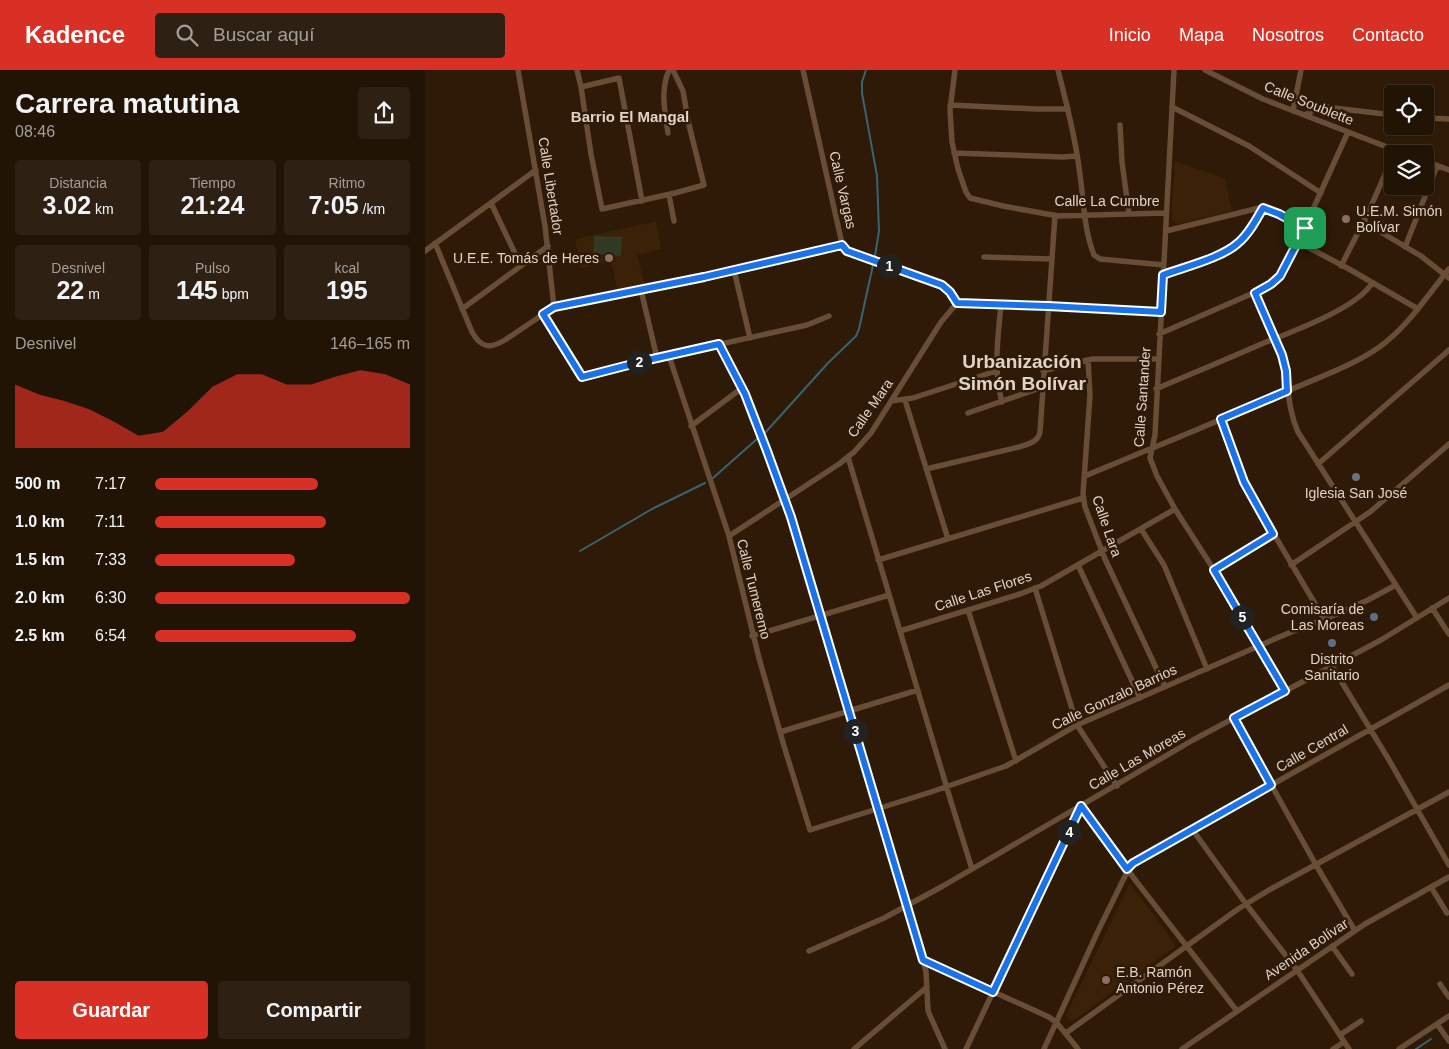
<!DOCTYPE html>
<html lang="es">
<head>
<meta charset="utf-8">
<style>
  :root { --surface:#221405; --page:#2e2113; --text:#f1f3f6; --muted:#a29e9a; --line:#3f3327; --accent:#d93025 }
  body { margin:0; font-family:Arial,sans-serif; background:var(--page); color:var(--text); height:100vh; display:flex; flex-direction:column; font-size:19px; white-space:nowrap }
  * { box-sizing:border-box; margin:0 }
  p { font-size:16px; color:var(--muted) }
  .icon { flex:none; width:28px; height:28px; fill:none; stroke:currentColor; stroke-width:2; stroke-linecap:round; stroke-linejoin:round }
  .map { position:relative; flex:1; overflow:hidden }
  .drawer { display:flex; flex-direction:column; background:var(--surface); width:425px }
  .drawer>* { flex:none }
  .controls { position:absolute; left:959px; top:15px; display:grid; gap:10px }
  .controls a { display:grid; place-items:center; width:50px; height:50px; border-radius:5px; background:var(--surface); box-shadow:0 1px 4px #0004,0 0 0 1px var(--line); font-size:25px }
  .pin { position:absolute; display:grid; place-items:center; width:42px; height:42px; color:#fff; margin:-21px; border-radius:10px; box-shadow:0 2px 8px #0006 }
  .km { position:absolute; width:25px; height:25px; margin:-12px; border-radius:50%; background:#222; color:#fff; font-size:14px; line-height:25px; text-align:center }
  .round { display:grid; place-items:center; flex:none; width:52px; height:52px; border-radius:5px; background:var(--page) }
  .headline { display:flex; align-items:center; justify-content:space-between; height:85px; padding:0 15px }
  h1 { font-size:28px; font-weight:800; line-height:38px }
  .stats { display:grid; grid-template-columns:repeat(3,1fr); gap:8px; height:85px; padding:5px 15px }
  .stats div { display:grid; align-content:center; border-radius:5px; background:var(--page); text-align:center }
  .stats b { font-size:25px; font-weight:800 }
  .stats small { font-size:14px; font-weight:400 }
  .stats p { font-size:14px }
  .chart { height:140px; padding:10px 15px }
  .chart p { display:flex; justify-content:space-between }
  .chart svg { width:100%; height:90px; margin-top:5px; fill:var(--accent); opacity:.7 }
  .primary-button { display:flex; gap:10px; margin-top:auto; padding:10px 15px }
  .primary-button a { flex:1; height:58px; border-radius:5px; background:var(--accent); color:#fff; font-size:20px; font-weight:800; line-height:58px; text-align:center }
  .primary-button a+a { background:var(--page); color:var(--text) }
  ul { padding:0 15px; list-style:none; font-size:16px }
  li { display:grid; grid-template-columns:80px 60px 1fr; align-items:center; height:38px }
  li i { height:12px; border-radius:6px; background:var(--accent) }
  header { display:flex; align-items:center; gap:30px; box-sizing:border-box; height:70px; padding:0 25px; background:var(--accent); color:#fff }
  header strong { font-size:24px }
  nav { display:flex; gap:28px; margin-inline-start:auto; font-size:18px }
  .search { width:350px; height:45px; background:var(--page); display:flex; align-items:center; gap:12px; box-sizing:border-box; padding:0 18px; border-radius:5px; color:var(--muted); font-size:19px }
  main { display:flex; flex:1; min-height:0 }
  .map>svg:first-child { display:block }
</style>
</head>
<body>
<header>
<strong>Kadence</strong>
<div class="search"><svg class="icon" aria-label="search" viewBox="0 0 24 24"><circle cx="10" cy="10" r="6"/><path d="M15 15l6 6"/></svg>Buscar aquí</div>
<nav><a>Inicio</a><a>Mapa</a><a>Nosotros</a><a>Contacto</a></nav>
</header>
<main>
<section class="drawer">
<div class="headline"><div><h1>Carrera matutina</h1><p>08:46</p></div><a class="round"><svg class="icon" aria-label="share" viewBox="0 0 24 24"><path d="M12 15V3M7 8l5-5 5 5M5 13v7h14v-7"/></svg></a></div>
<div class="stats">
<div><p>Distancia</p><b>3.02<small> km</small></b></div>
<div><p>Tiempo</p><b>21:24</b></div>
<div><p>Ritmo</p><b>7:05<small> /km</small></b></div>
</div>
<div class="stats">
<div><p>Desnivel</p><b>22<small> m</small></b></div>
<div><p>Pulso</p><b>145<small> bpm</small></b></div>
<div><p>kcal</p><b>195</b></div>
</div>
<div class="chart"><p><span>Desnivel</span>146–165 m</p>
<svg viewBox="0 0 160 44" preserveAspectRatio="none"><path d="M0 44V13L10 18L20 21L30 25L40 31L50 38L60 36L70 26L80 14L90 8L100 8L110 13L120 13L130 9L140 6L150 8L160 13V44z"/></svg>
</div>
<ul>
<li><b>500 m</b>7:17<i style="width:64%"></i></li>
<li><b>1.0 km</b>7:11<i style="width:67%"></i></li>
<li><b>1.5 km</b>7:33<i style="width:55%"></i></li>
<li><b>2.0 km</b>6:30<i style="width:100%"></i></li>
<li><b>2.5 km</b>6:54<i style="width:79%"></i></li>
</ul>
<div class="primary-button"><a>Guardar</a><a>Compartir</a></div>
</section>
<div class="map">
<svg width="1024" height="979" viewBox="0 0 1024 979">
  <rect width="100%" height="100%" fill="#2e1a07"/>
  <path fill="#3a2107" d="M750 91 800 108 807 141 754 154 749 153 746 147Z
    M231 151 236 179 212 185 220 215 192 220 186 192 156 198 150 169Z
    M705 813 749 873 750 877 653 947 648 950H645L642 946V943Z"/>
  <path fill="#303a25" d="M169 166 197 167 196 186 168 184Z"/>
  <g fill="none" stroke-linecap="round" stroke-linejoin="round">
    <path stroke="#386470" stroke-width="2" d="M441 0 437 12V23L452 106 454 161 450 186
      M339 364 403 293 431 266 434 259 448 195
      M288 408 332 369
      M155 481 227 439 280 413
      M991 979 1006 969"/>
    <path stroke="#684d37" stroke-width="5.5" d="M93 0 120 156 129 237
      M152 0 156 17 166 84 177 139 250 123 279 115 264 55 258 21 248 0
      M378 0 418 178 422 181 517 215 525 222 532 233
      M530 0 525 40 527 72 533 99 541 122 545 128 578 136 633 146 741 143
      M633 0C641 32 650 65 654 98 659 128 658 157 669 185L675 189 739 195
      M749 0 730 365 725 388 732 406 750 439 805 525 860 621
      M780 0 838 29 980 84
      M156 17 194 8 217 131
      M525 35 611 39H643
      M747 37 824 76 896 123
      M868 41 876 0
      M880 45C887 41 893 38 901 37L968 45
      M1000 48 1024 49
      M695 55 697 92 704 144
      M243 63C240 43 235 20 244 0
      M529 83 637 87 652 86
      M1000 91 1024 100
      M244 125 249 151
      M66 133 96 196
      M939 152 996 186 1024 208
      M741 161 834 138 843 139 880 158
      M873 172 924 199 993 239
      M10 173 47 262C56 278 65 279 80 270L129 237 279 207 417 175
      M980 177 1012 96
      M0 181 111 100
      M559 187 627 189
      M916 196 943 143 968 86
      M309 200 325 268
      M738 205C759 197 797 188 813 173 824 164 831 150 838 138
      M216 220 232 288
      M830 223C839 244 852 265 857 287 864 312 862 338 873 362L992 548
      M532 233 623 236 736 243
      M576 234C573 268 568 298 577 332
      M37 239 123 176
      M118 244 157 307 223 290 382 255 404 246
      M734 264 840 218 855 206 870 179 923 62
      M294 275 320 324 342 381 366 447 496 882 501 902 503 941 520 979
      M244 286 304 466 334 588 359 676 385 760 506 722 581 696 652 655 859 565 912 544 943 530 971 515
      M663 290 665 325 658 424 660 437 680 489 740 617
      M618 301 648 293 668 289H733
      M731 319C766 304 800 290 834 275 863 263 932 239 947 213
      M480 330 523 469
      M466 331 488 328 571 301
      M543 343 618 317
      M796 349 815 401 823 420 899 549
      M266 356 317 318
      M423 387 527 735 547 799
      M893 394 1024 280
      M501 399 594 377C604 374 613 372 615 362L630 145
      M660 406C727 378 794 351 860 322 890 309 927 296 953 278 982 258 1002 226 1024 199
      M716 459 739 495 782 599
      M304 466 414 394 429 382 446 363 516 252 532 233
      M453 490 658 428
      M653 495 715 628
      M866 495 945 442 1024 374
      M789 500 848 464
      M610 518 652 655 692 716
      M1007 538 1024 564
      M543 540 591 691
      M475 561 595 524 616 516 750 439
      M327 566 464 525
      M907 596 964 690 1024 795
      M809 648 891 795 930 861
      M355 662 493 620
      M767 759 821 834 872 900 924 979
      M1006 817 1022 843
      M907 876 927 904
      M384 881 459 848 518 816 768 670 956 570 1024 528
      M498 890 624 947 632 953 653 979
      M1015 914 1024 927
      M1012 954 1024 971
      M641 963 813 839 844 820 1024 722
      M915 965 936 951
      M429 979 502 917
      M541 979 656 736 711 811 812 941
      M619 979 674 859 706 794 1024 615
      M757 979 940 854 1024 807
      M908 979 919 972
      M974 979 1024 946"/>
  </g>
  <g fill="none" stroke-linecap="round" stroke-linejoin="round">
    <defs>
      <path id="route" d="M838 138 854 144 880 158 855 206 846 214 830 223 857 285 861 301 862 321 796 349 819 412 848 464 789 500 860 621 809 648 846 715 708 793 702 799 656 736 568 922 498 890 366 447 342 381 320 324 294 274 223 290 157 307 118 244 129 237 279 207 417 175 422 181 517 215 525 222 532 233 623 236 736 242 738 205C759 197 797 188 813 173 824 164 831 150 838 138Z"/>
    </defs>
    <use href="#route" stroke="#fff" stroke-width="10"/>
    <use href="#route" stroke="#1a73e8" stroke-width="6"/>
  </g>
  <g fill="#8d6e63" stroke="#2e1a07" stroke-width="2">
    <circle cx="921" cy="149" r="5"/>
    <circle cx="184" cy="188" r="5"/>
    <circle cx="681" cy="910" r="5"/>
  </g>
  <circle fill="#6b7280" stroke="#2e1a07" stroke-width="2" cx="931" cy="407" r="5"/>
  <g fill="#5c6f8a" stroke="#2e1a07" stroke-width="2">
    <circle cx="949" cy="547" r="5"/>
    <circle cx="907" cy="573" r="5"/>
  </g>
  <g text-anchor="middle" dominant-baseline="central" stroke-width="5" stroke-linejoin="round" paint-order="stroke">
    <g font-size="14" fill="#e0d2c7" stroke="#2e1a07">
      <text transform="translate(884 33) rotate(22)">Calle Soublette</text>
      <text transform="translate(126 116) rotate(81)">Calle Libertador</text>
      <text transform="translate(418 120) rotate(77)">Calle Vargas</text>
      <text x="682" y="131">Calle La Cumbre</text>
      <text transform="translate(717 327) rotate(-86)">Calle Santander</text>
      <text transform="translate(445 338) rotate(-55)">Calle Mara</text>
      <text transform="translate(682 456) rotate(71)">Calle Lara</text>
      <text transform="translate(329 519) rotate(76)">Calle Tumeremo</text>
      <text transform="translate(558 521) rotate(-18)">Calle Las Flores</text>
      <text transform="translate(689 627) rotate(-25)">Calle Gonzalo Barrios</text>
      <text transform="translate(887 678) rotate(-30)">Calle Central</text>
      <text transform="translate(712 689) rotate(-30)">Calle Las Moreas</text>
      <text transform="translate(881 879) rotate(-34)">Avenida Bolívar</text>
    </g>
    <g font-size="14" fill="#e0d2c7" stroke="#2e1a07" text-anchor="start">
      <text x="931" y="141">U.E.M. Simón<tspan x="931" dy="16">Bolívar</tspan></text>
      <text x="174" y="188" text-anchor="end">U.E.E. Tomás de Heres</text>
      <text x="931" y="423" text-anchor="middle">Iglesia San José</text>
      <text x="939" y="539" text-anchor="end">Comisaría de<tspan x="939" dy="16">Las Moreas</tspan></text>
      <text x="907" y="589" text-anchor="middle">Distrito<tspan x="907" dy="16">Sanitario</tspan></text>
      <text x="691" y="902">E.B. Ramón<tspan x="691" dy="16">Antonio Pérez</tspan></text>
    </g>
    <g font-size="15" font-weight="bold" fill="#e0d2c7" stroke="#2e1a07">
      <text x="205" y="46">Barrio El Mangal</text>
    </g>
    <g font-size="19" font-weight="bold" fill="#e0d2c7" stroke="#2e1a07">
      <text x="597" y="291">Urbanización<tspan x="597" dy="22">Simón Bolívar</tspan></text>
    </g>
  </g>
</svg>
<div class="controls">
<a><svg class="icon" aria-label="locate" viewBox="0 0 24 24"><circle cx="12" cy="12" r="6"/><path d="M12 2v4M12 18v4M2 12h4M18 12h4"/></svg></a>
<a><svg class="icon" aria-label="layers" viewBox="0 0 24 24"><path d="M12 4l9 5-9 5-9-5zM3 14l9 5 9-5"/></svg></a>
</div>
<div class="pin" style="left:880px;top:158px;background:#1e9e55"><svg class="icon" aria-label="arrive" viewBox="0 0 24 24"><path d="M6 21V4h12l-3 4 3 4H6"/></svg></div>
<b class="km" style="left:464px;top:196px">1</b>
<b class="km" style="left:214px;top:292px">2</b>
<b class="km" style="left:430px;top:661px">3</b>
<b class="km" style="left:644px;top:762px">4</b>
<b class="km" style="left:817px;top:547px">5</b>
</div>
</main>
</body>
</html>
